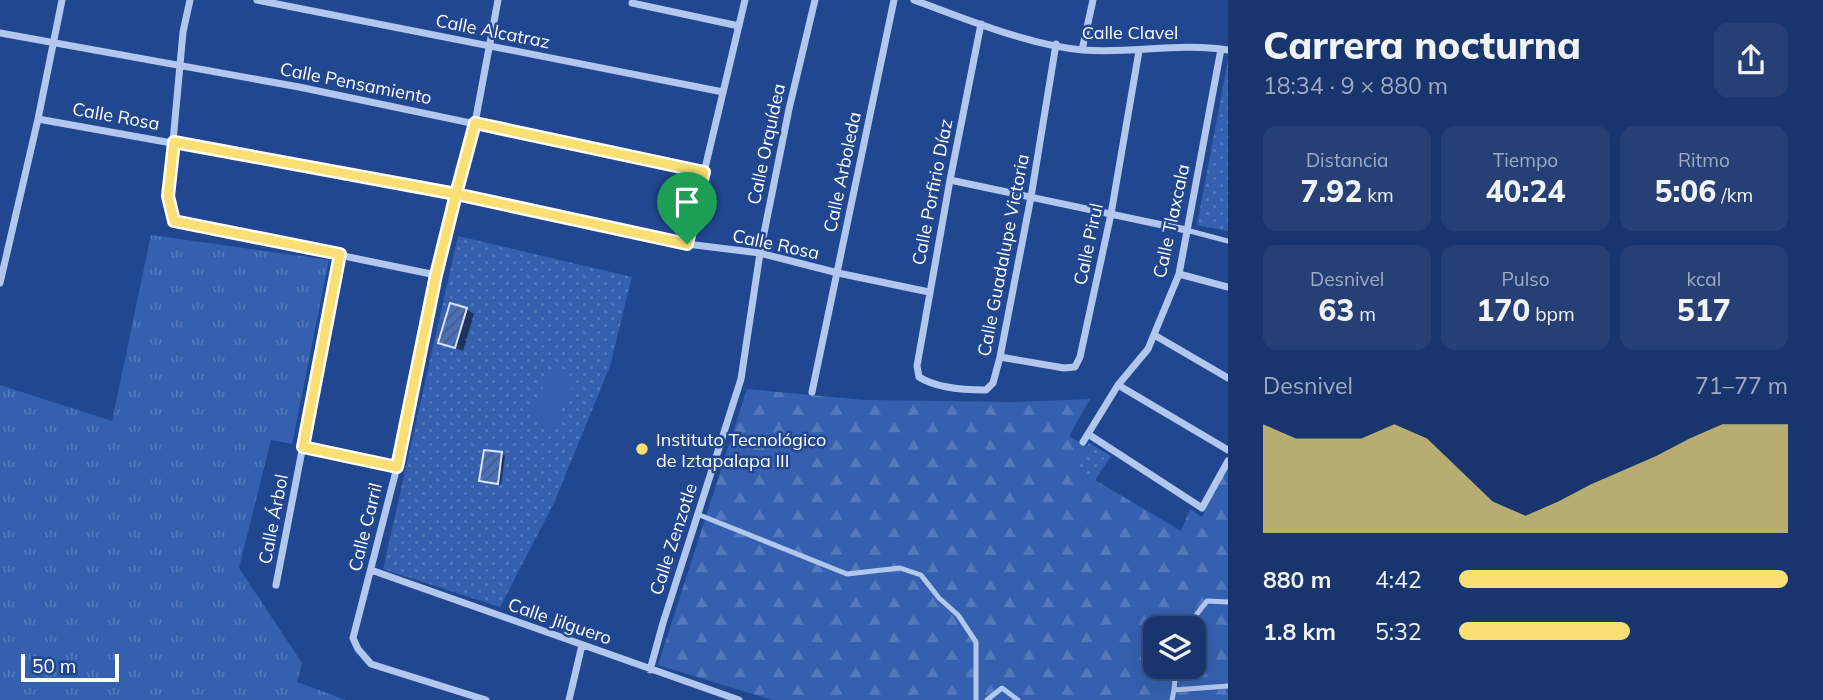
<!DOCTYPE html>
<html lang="es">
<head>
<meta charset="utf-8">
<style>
  :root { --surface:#19356d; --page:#264075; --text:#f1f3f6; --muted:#9fabc2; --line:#375080; --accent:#fadf74 }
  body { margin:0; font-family:Mulish,sans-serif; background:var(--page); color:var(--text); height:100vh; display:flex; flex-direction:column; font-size:26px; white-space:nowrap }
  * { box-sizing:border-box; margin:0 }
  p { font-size:23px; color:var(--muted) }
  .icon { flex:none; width:38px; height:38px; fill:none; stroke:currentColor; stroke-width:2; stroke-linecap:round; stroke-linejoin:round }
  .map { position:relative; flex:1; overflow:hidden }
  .sheet { display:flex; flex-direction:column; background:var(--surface); width:595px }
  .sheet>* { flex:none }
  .controls { position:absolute; left:1143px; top:616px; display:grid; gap:14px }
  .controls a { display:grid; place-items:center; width:63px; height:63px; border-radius:14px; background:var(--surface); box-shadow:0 7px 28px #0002,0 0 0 2px var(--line); font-size:35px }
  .scale { position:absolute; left:21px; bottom:18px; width:98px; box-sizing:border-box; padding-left:7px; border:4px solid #fff; border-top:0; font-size:19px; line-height:24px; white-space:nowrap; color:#fff; -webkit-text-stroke:5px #214791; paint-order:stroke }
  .pin { position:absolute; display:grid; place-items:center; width:60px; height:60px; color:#fff; margin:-72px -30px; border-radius:50% 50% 50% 0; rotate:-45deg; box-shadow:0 0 7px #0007 }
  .pin .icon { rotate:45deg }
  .round { display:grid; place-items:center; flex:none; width:74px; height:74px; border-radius:14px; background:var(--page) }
  .overview { display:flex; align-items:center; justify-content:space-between; height:119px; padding:0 35px }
  h1 { font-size:38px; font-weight:800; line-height:52px }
  .metrics { display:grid; grid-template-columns:repeat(3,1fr); gap:10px; height:119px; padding:7px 35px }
  .metrics div { display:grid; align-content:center; border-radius:14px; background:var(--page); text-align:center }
  .metrics b { font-size:30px; font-weight:800 }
  .metrics small { font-size:19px; font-weight:400 }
  .metrics p { font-size:19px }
  .chart { height:196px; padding:14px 35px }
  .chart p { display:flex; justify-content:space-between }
  .chart svg { width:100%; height:126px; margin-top:7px; fill:var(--accent); opacity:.7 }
  ul { padding:0 35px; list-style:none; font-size:23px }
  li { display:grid; grid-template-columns:112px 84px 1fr; align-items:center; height:52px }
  li i { height:18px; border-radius:9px; background:var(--accent) }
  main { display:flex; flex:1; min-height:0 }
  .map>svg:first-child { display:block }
</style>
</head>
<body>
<main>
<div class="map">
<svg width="1228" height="700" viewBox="0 0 1228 700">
  <defs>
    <pattern id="grass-tufts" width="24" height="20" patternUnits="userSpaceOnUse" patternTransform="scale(1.75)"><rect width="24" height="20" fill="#3560af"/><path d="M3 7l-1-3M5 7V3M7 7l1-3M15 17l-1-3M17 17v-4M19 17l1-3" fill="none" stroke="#5378bb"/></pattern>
    <pattern id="forest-firs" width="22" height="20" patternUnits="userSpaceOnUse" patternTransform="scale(1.75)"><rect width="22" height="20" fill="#3560af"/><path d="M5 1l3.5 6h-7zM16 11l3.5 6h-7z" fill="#5378bb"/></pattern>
    <pattern id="park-dots" width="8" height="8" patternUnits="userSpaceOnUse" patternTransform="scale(1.75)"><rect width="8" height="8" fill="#3560af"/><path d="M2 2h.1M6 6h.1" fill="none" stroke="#5378bb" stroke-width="1.8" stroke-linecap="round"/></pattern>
    <pattern id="building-hatch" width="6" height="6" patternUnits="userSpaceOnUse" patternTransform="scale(1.75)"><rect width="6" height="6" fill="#4a70b8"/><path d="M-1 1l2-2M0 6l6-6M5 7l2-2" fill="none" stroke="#4b5c7d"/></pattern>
  </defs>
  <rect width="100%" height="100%" fill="#214791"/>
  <path fill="url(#grass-tufts)" d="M151 235 329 260 292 444 271 440 239 568 302 663 297 682 346 700H0V385L112 421Z"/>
  <path fill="url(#forest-firs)" fill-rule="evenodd" d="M747 389 865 400 1013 402 1090 399 1069 436 1087 447 1075 468 1181 531 1190 509 1202 517 1228 466V700H772L658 665ZM1155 628H1194V667H1155Z"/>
  <path fill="url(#park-dots)" d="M1228 60V231L1197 225Z
    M458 236 632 277 610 366 554 503 500 607 383 569Z
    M1089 443 1111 456 1095 480 1074 468Z"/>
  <path fill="#3560af" d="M551 370 575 380 553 429 529 419Z"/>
  <path fill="#0007" d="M466 309 474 314 463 351 441 342Z
    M502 454 505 456 501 485 481 480Z"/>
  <path fill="url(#building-hatch)" stroke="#d8e4f9" stroke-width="2" d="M450 303 467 308 455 348 438 343Z
    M484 450 502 452 498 484 479 481Z"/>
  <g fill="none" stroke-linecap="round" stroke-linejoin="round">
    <path stroke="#b2c7ed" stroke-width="5" d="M1186 230 1228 241
      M697 514 847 574 900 568 921 575 939 598 958 615 976 642V700
      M1186 628 1207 601 1228 602
      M1174 690 1176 667
      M987 700 1002 688 1018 700
      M1172 700 1174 690 1228 686"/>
    <path stroke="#b2c7ed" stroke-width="7" d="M190 0 183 32 168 196 174 221 436 275
      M257 0 723 92
      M914 0C966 19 1028 45 1083 50 1131 54 1180 42 1228 50
      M632 3 739 26
      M981 24 950 180 917 366 919 377C936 388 965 390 986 390L993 383 1000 357 1031 197 1056 44
      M0 33 299 87 704 172
      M1082 50 1093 0
      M38 119 456 194 687 244 760 253 838 273 929 292
      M950 180 1186 230
      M687 244 745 0
      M1179 274 1228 287
      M0 283 38 119 62 0
      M1156 336 1228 378
      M1000 357 1064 368 1075 367 1080 357 1111 214 1139 51
      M1118 385 1228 450
      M812 392 894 0
      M1088 434 1202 508 1228 461
      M1083 442 1118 385 1148 349 1179 274 1221 49
      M303 447 397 467
      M371 570 739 700
      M276 585 340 254
      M650 670 663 623 741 379 760 253 789 109 815 0
      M486 700 371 664 358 649 353 638 397 467 436 275 475 123 498 0
      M569 700 582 645"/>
  </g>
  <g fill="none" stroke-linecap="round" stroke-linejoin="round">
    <defs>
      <path id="route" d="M687 244 456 194 436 275 397 467 303 447 340 254 174 221 168 196 174 142 456 194 475 123 704 172 687 244"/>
    </defs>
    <use href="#route" stroke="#fff" stroke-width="14"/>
    <use href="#route" stroke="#fadf74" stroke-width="9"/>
  </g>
  <circle fill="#fadf74" stroke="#214791" stroke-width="2.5" cx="642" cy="449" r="7"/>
  <g text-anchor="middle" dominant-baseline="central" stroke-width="5" stroke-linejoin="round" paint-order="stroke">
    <g font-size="18" fill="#fff" stroke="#214791">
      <text transform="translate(493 31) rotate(11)">Calle Alcatraz</text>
      <text x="1130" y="32">Calle Clavel</text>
      <text transform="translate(356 83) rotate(11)">Calle Pensamiento</text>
      <text transform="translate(116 116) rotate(10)">Calle Rosa</text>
      <text transform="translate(766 144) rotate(-78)">Calle Orquídea</text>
      <text transform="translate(842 172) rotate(-78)">Calle Arboleda</text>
      <text transform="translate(932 192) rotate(-79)">Calle Porfirio Díaz</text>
      <text transform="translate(1171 221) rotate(-78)">Calle Tlaxcala</text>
      <text transform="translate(776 244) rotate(12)">Calle Rosa</text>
      <text transform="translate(1088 244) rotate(-78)">Calle Pirul</text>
      <text transform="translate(1003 255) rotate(-79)">Calle Guadalupe Victoria</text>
      <text transform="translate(273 519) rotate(-79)">Calle Árbol</text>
      <text transform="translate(365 527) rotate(-76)">Calle Carril</text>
      <text transform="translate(673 539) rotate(-72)">Calle Zenzotle</text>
      <text transform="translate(560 621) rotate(19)">Calle Jilguero</text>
    </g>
    <g font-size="18" fill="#fff" stroke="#214791" text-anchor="start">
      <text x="656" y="439">Instituto Tecnológico<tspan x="656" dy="21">de Iztapalapa III</tspan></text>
    </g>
  </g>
</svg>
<div class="controls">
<a><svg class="icon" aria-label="layers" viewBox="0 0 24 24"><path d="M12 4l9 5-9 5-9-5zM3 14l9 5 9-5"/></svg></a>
</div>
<div class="scale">50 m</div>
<div class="pin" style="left:687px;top:244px;background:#1e9e55"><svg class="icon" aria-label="arrive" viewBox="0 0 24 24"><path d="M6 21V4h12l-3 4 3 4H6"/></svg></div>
</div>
<section class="sheet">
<div class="overview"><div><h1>Carrera nocturna</h1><p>18:34 · 9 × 880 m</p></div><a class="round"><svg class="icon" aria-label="share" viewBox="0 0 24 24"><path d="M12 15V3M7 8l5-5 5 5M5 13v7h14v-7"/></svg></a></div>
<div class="metrics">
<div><p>Distancia</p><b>7.92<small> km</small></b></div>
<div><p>Tiempo</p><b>40:24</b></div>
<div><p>Ritmo</p><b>5:06<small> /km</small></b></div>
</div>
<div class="metrics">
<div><p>Desnivel</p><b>63<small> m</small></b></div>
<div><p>Pulso</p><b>170<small> bpm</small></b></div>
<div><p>kcal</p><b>517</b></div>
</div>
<div class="chart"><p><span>Desnivel</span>71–77 m</p>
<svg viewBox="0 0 160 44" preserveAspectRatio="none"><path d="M0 44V6L10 11L20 11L30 11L40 6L50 11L60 22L70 33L80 38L90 33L100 27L110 22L120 17L130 11L140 6L150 6L160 6V44z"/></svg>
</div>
<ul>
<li><b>880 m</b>4:42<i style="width:100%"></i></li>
<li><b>1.8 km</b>5:32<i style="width:52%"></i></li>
</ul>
</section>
</main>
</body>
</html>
